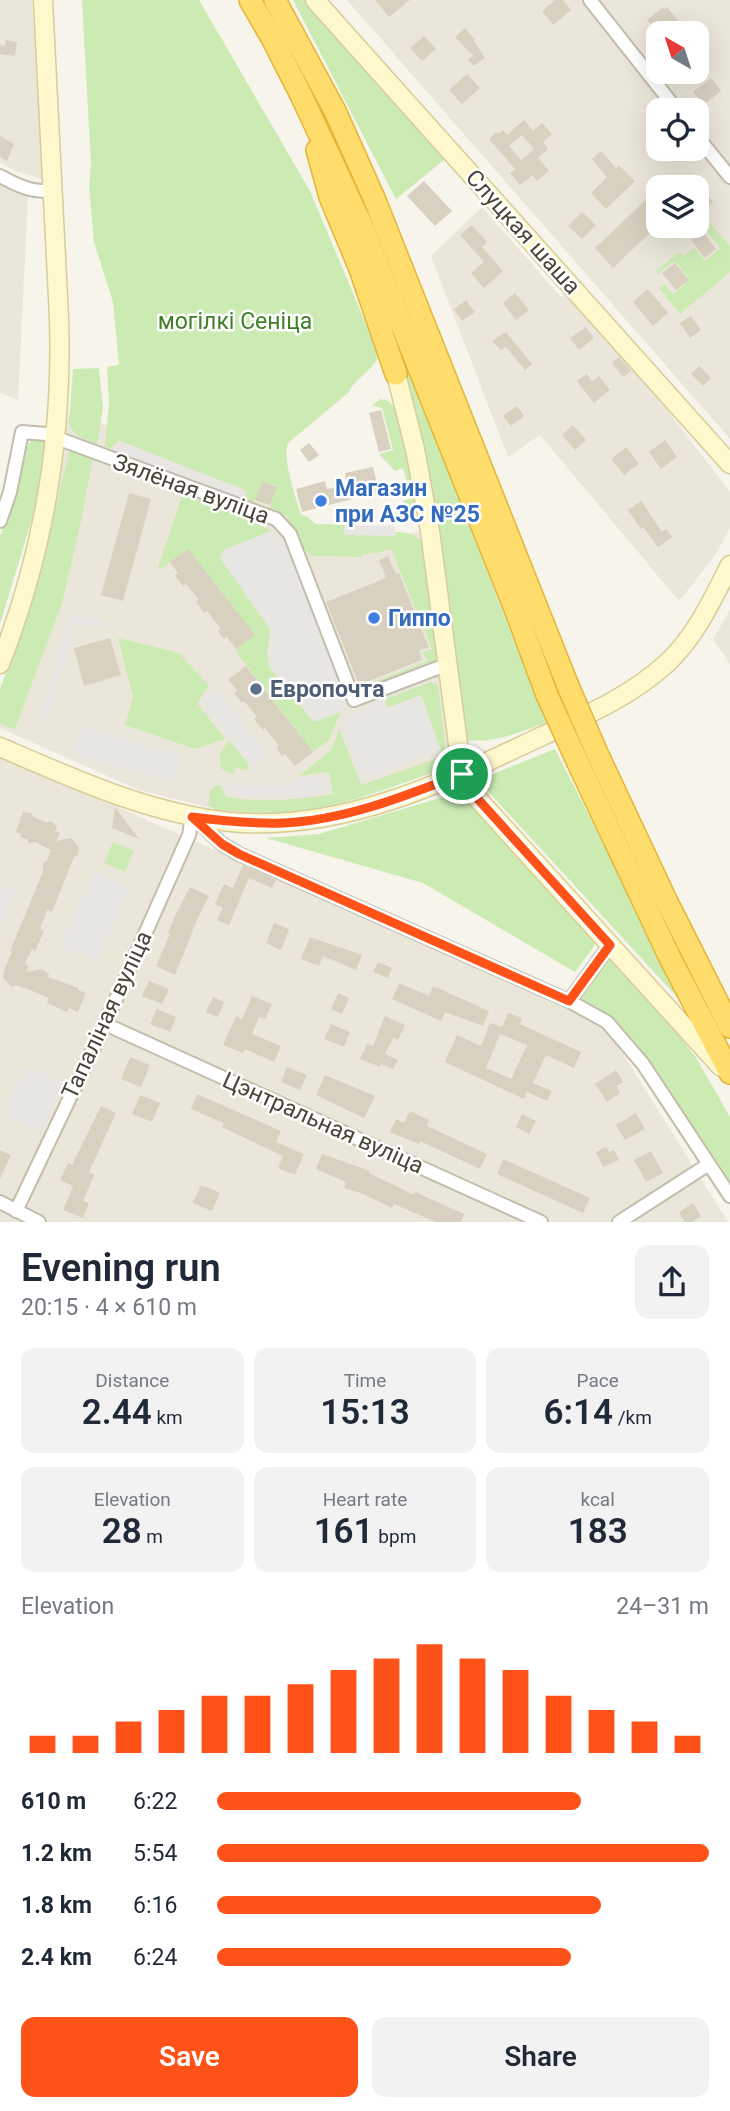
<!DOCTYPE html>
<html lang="en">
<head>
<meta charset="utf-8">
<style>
  :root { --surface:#fff; --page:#f2f2f3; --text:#1f2937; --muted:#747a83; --accent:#ff5219 }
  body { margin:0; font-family:Roboto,sans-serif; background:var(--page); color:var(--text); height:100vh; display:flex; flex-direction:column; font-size:26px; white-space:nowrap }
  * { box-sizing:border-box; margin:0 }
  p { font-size:23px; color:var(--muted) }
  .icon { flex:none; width:38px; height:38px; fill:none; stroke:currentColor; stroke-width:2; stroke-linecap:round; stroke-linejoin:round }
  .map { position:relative; height:1222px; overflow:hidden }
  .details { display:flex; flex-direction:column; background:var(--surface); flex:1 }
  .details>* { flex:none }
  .needle { width:46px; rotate:321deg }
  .buttons { position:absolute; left:646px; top:21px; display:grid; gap:14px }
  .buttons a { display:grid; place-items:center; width:63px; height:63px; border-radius:14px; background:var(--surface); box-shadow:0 7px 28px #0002; font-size:35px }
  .pin { position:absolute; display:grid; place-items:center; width:60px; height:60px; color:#fff; margin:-30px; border:4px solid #fff; border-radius:50%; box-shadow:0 2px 7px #0007 }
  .round { display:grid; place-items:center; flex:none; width:74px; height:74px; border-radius:14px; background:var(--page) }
  .overview { display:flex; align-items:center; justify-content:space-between; height:119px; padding:0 21px }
  h1 { font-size:38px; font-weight:600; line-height:52px }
  .figures { display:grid; grid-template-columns:repeat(3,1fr); gap:10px; height:119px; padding:7px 21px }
  .figures div { display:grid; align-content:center; border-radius:14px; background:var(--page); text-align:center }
  .figures b { font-size:35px; font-weight:600 }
  .figures small { font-size:19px; font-weight:400 }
  .figures p { font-size:19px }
  .chart { height:196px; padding:14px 21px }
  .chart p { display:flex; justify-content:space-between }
  .chart svg { width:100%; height:126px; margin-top:7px; stroke:var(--accent); stroke-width:6 }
  .action { display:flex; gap:14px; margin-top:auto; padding:14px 21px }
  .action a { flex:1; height:80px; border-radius:14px; background:var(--accent); color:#fff; font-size:28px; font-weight:600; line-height:80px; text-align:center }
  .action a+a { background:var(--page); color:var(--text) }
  ul { padding:0 21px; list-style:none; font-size:23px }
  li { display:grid; grid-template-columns:112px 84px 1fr; align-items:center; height:52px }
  li i { height:18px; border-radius:9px; background:var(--accent) }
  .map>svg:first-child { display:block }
</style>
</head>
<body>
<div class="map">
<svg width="730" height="1222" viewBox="0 0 730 1222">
  <rect width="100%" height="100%" fill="#f6f4eb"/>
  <path fill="#eae6d9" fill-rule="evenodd" d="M0 0H32L43 179 15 171 0 162Z
    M347 0H730V439ZM658 33H696V72H658ZM658 110H696V149H658ZM658 187H696V226H658Z
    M0 178 28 196 18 400 0 393Z
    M482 207 561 297 570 292 648 385 730 492V528L714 557 679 601 540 435 508 457 431 256Z
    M69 411 285 492 307 554 423 531 451 763 320 810 240 815 139 790 0 728V692L34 587 52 513Z
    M730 610V664L713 639Z
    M0 755 603 1022 728 1222H0Z"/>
  <path fill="#ccebb3" d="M82 0H199L310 191 379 355C373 371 356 377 349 392L288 443C282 461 296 497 301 515L308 517 315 524 344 525V535H396L395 532C407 532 414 534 423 542L439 653 435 660 377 683 374 682 427 661 423 652 432 649 391 549 382 552 362 554V557L314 556C298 551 294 531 288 517L270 508 276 486 262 482 255 500 252 503 244 500 247 491 118 441 110 449 105 446 109 405 107 367 119 365 113 302 94 242 89 187 91 165Z
    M293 0H306L445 159 396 199Z
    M709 222 730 246V272L680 314 659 288 664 284 673 294 690 280 675 261 658 274 656 271 679 252 684 256 694 248 705 261 720 248 703 227Z
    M387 313 546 723C519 732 493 744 465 740L414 406Z
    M99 368 103 409 97 444C85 440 73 436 69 423L73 369Z
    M380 399 389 401 394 407 419 505 411 510 404 505 403 501 411 498 403 468 395 471 379 454 393 450 382 408 372 406Z
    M35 437 44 439 45 446 38 499 0 624V536L14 500 24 448Z
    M70 449 93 456 81 522 62 603 15 729 4 726 0 722V689L36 587Z
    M184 490 272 531 224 550 220 558 270 629 267 657 269 666 314 722 341 712 328 741 313 752 240 657 236 649 254 635 188 549 161 569 158 567Z
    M118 638 179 653 209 686 197 703 225 739 195 749 125 725 133 697Z
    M431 682 438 685 447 760 443 769C394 786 344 807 292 812 267 814 241 811 216 810L208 805 210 792 216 785H221L226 797C262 803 297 800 333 794L329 772 299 776 332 749 339 728 361 785 439 758 442 753 421 695 387 708 386 699Z
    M229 740 249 764 248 770 235 768 234 774 221 769 220 753Z
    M555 749 688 1009 484 787 486 780 493 774Z
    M453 797 472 806 597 942 575 972 423 883 266 838 319 834 440 798Z
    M113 842 134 851 125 872 104 863Z
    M610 951 695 1056 730 1117V1186L645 1062 573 1001Z"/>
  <path fill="#e8e6e2" d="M118 440 247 491 243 502 114 451Z
    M344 525 394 526 396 536 344 535Z
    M272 531 297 562 351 708 314 722 270 668V629L220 558 224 550Z
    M69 614 105 621V629L76 624 48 719 39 717Z
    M217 689 268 752 250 766 200 702Z
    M421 695 440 750 362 780 339 720 383 700 386 709Z
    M81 727 182 754 175 783 72 754Z
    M328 774 330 792 306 797H253L226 794 223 785 292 786 294 779Z
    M93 872 130 889 97 962 59 945Z
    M0 883 17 891 0 928Z
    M24 1066 63 1083 42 1133 3 1116Z"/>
  <path fill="#d8d1c0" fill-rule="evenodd" d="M375 0H410L389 17Z
    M555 0H563L571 10 553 25 542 11Z
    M667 7 680 23 668 33H663L660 29 657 32 647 20 662 8 664 10Z
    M465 28 475 40 474 41 485 58 473 66 468 59 473 56 455 37Z
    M424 36 436 49 422 61 410 48Z
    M6 40 17 42 15 56 0 54V45L5 46Z
    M467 74 480 88 462 104 449 90Z
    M711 78 721 91 703 105 693 92Z
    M524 120 533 131 542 123 552 134 543 142 548 149 538 158 549 171 537 181 533 175 520 185 510 173 515 169 489 139 497 132 499 134 503 130 507 135ZM522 135 534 149 521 160 509 146Z
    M0 136 14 144 7 161 0 157Z
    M601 151 616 168 619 165 635 181 606 209 591 193 607 177 592 159Z
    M689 174 696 182V176L710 192 707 194 713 202 701 213 696 208V187H674Z
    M424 181 452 211 435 226 407 196Z
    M651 195 658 203V225L613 268 595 248Z
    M582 212 596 225 582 239 568 226Z
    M472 225 487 242 482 247 503 271 484 288 471 273 484 262 460 235Z
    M702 231 716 249 705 258 691 240Z
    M675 263 689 280 676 290 662 273Z
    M648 289 668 313 653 326 633 302Z
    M515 293 529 310 516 320 503 303Z
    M466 300 475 312 462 321 454 309Z
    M691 316 701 330 690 338 680 323Z
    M586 327 594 338 579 350 570 338Z
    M506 332 532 364 525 370 506 347 501 350 492 341Z
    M619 357 631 371 623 377 612 363Z
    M699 366 711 378 703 386 691 374Z
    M587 374 592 382 599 376 610 390 594 403 577 381Z
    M517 406 524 416 511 426 503 416Z
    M381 410 391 449 379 452 369 413Z
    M573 425 586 440 575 450 562 435Z
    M665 440 677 457 661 469 649 452Z
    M309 443 319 455 309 462 300 450Z
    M626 447 639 464 624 475 611 459Z
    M373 467 379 492 302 512 296 489 325 481 327 489 347 485 345 473Z
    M262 481 277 487 270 505 255 500Z
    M129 493 151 499 123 601 101 595Z
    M641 501 662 532 666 529 672 537 658 547 643 527 641 529 628 510Z
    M188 549 255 635 236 649 227 637 224 639 218 631 221 629 207 611 204 613 196 602 199 600 186 584 183 586 175 576 178 573 170 562Z
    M388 556 396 574 399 573 429 648 419 650 422 660 359 685 326 602 386 578 379 560Z
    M110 638 121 675 84 686 74 648Z
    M246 666 313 752 295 766 285 754 282 756 279 752 277 748 279 746 265 728 263 730 254 719 257 717 244 701 242 703 234 693 237 690 228 680Z
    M115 807 139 839 112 828Z
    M23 812 31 813 33 817 47 823 51 821 57 827 55 831 60 833 56 841 71 838 79 847 78 855 74 857 52 912 47 910 40 929 44 931 35 951 32 949 25 964 29 966 26 972 42 969 49 974 48 977 79 988 78 990 86 993 78 1012 69 1008 67 1012 47 1003 49 998 35 992 16 985 12 987 3 978 4 970 12 952 10 951 43 872V863L47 861 51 850 35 842 29 844 28 840 20 837 21 834 16 832Z
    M243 865 276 880 272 888 249 878 229 925 217 920 223 908 215 904 224 884 233 888Z
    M190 887 209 896 197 920 175 975 156 966 170 934 168 933 174 918Z
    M274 923 289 929 281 950 266 943Z
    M310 937 362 955 356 970 323 956 319 966 301 959Z
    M378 962 392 968 388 978 373 972Z
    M149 981 169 989 162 1004 142 996Z
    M399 983 429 996 433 986 489 1011 483 1026 445 1012 441 1021 392 999Z
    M338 993 349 998 342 1014 331 1009Z
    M252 996 272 1004 265 1019 259 1017 252 1034 281 1046 274 1062 245 1049 243 1053 223 1045 236 1016 242 1019Z
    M213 997 224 1002 218 1017 206 1012Z
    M157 1009 176 1017 170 1032 150 1024Z
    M508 1013 522 1018 520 1024 581 1052 574 1068 546 1055 533 1083 552 1091 547 1101 527 1092 524 1099 445 1062 457 1035 481 1046 490 1023 502 1027ZM500 1034 527 1045 511 1079 486 1068Z
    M385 1016 405 1025 398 1040 393 1038 385 1054 398 1060 393 1069 381 1064 380 1067 360 1059 367 1044 373 1046Z
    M331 1024 350 1032 344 1047 324 1039Z
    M130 1057 150 1065 141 1087 121 1079Z
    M287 1067 307 1075 300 1090 281 1082Z
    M616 1070 623 1082 616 1086 620 1093 607 1102 595 1084Z
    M325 1075 375 1096 364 1118 316 1095Z
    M197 1094 281 1131 276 1142 304 1154 295 1175 278 1168 283 1156 222 1127 224 1123 191 1109Z
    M140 1095 160 1103 152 1122 132 1114Z
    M101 1106 116 1113 89 1172 94 1175 83 1201 89 1203 83 1218 63 1210 73 1186 60 1180 68 1163 72 1165Z
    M410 1111 429 1120 427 1126 487 1154 480 1169 420 1141 419 1144 390 1132 396 1119 404 1123Z
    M636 1113 645 1129 625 1140 616 1125Z
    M522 1114 536 1121 529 1134 516 1127Z
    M606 1147 609 1152 614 1150 619 1160 603 1167 596 1152Z
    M0 1150 11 1155 0 1179Z
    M651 1151 663 1173 646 1182 634 1160Z
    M322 1154 370 1171 369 1173 414 1195 415 1192 464 1214 461 1222H436L394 1204 392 1208 361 1193 344 1188 346 1182 316 1169Z
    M503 1159 590 1198 583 1213 497 1174Z
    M201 1185 220 1193 212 1211 193 1203Z
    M693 1203 701 1216 692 1222H685L679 1212Z"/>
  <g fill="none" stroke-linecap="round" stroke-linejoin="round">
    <defs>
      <path id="street" d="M590 0 677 110
        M696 135 730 177
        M0 176C18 186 31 192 52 191
        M0 521 10 492 22 432 46 434 276 519 290 534 354 700 448 664
        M193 817 222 844 239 854 569 1001 607 1022 643 1064 730 1196
        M569 1001 610 945
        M105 1024 541 1222
        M0 1202 39 1222
        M16 1211 105 1024 189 835 192 817
        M619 1222 709 1164"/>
      <path id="secondary" d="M315 0 730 464
        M396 374 415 449 430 531 462 774 476 797 721 1067
        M0 664C44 552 63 438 59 318L43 0
        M0 747C74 779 150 814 231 822 341 832 443 783 540 737 585 716 630 697 667 663 696 636 712 600 730 565"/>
      <path id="highway" d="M250 0 273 40 301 95 363 228 514 606 547 695
        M275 0 335 111 374 198 568 686
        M317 150 330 197 360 269 396 374
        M597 753 666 900 730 1027
        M578 763 670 958 730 1073"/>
    </defs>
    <use href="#street" stroke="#c2bdad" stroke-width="16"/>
    <use href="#secondary" stroke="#d7cd9a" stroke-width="21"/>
    <use href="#highway" stroke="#e4b538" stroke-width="24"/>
    <use href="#street" stroke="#fff" stroke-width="12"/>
    <use href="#secondary" stroke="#fff8cc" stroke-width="18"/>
    <use href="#highway" stroke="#ffdd6d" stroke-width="21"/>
    <defs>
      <path id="highway-bridge" d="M568 686 597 753
        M547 695 578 763"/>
    </defs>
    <use href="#highway-bridge" stroke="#e4b538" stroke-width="24" stroke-linecap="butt"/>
    <use href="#highway-bridge" stroke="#ffdd6d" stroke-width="21"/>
  </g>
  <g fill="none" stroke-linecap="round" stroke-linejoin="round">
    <defs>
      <path id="route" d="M462 774 476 797 610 945 569 1001 239 854 222 844 192 817C223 821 253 824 284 823 346 820 405 796 462 774Z"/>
    </defs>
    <use href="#route" stroke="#fff" stroke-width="14"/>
    <use href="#route" stroke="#ff5219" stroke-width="9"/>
  </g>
  <g fill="#3f7fe0" stroke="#fff" stroke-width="2.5">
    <circle cx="321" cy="501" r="7"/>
    <circle cx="374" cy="618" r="7"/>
  </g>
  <circle fill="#5c6f8a" stroke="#fff" stroke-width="2.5" cx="256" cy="689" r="7"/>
  <g text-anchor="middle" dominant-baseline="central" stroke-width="5" stroke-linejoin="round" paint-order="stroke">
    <g font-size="23" fill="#4b4538" stroke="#fff">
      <text transform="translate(523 232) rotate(48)">Слуцкая шаша</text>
      <text transform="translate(191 489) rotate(20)">Зялёная вуліца</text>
      <text transform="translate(107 1015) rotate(-65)">Тапаліная вуліца</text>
      <text transform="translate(323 1123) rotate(24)">Цэнтральная вуліца</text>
    </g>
    <g font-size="23" fill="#418028" stroke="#fff">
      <text x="235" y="321">могілкі Сеніца</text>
    </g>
    <g font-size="23" font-weight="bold" fill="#366cbe" stroke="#fff" text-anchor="start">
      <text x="335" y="488">Магазин<tspan x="335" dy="26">при АЗС №25</tspan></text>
      <text x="388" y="618">Гиппо</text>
    </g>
    <g font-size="23" font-weight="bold" fill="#4e5e75" stroke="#fff" text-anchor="start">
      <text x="270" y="689">Европочта</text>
    </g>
  </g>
</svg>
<div class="buttons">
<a><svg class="needle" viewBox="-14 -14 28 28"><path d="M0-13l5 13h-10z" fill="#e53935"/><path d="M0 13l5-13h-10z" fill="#747a83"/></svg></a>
<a><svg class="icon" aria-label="locate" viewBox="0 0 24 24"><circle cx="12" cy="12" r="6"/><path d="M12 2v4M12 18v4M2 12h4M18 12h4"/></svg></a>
<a><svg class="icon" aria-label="layers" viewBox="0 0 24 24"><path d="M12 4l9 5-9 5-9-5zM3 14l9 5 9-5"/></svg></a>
</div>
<div class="pin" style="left:462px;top:774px;background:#1e9e55"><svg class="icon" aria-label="arrive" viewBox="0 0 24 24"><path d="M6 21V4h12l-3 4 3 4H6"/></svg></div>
</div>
<section class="details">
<div class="overview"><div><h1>Evening run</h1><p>20:15 · 4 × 610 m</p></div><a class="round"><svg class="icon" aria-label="share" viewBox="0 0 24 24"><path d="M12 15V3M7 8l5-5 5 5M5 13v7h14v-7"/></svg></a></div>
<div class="figures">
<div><p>Distance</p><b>2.44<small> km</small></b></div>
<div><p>Time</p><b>15:13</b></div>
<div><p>Pace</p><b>6:14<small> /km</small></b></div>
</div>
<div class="figures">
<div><p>Elevation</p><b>28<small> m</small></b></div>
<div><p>Heart rate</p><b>161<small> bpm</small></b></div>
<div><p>kcal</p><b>183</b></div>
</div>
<div class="chart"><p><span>Elevation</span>24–31 m</p>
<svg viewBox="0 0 160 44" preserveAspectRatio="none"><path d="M5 44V38M15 44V38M25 44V33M35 44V29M45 44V24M55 44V24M65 44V20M75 44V15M85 44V11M95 44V6M105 44V11M115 44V15M125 44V24M135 44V29M145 44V33M155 44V38"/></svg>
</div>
<ul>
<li><b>610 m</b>6:22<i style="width:74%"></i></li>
<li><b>1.2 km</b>5:54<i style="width:100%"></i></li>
<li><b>1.8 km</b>6:16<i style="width:78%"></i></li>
<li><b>2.4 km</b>6:24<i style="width:72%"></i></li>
</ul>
<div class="action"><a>Save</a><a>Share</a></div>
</section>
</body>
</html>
